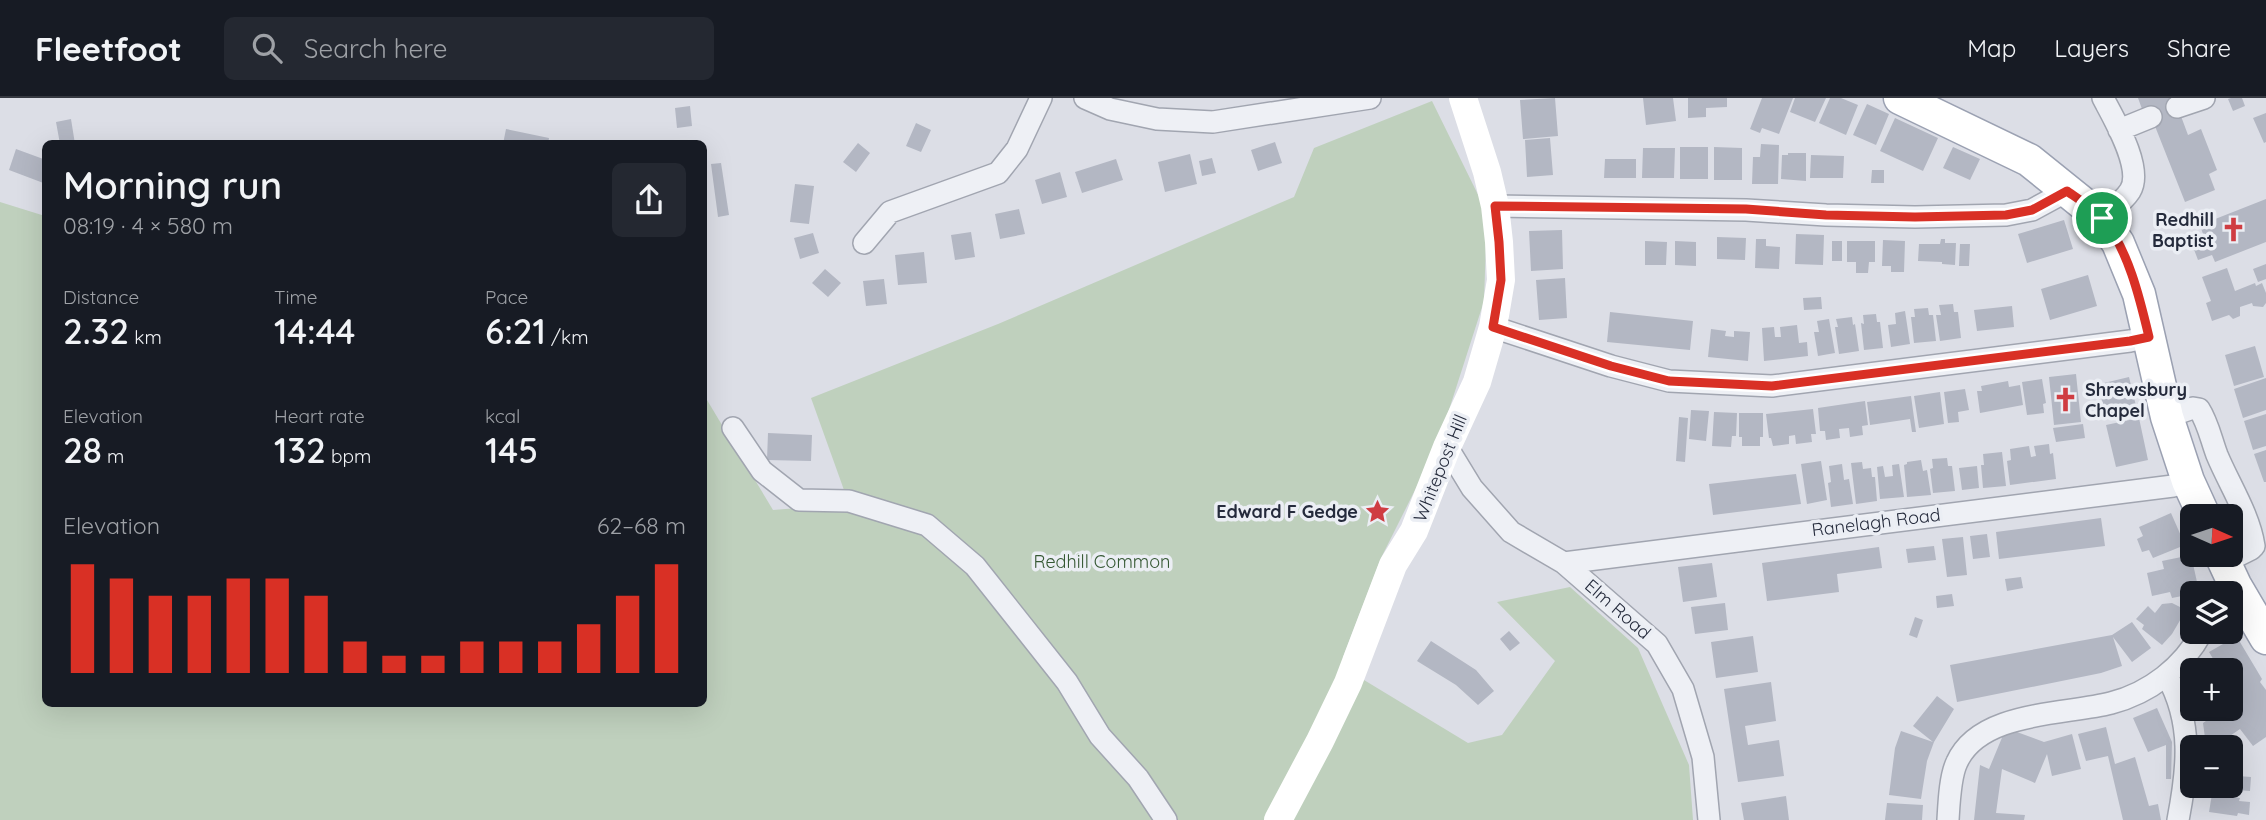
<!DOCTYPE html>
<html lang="en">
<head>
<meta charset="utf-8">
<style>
  :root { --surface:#171b24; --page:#242831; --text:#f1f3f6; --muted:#9ea1a6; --line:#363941; --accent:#d93025 }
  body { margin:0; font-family:Quicksand,sans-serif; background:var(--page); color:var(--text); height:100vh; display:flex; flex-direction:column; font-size:26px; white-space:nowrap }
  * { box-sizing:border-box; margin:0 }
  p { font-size:23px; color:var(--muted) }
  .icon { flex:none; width:38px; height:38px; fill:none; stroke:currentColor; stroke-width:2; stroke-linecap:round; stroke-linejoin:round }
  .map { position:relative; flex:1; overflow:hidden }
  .side { position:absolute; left:42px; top:42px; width:665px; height:567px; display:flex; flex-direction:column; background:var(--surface); border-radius:10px; box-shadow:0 7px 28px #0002 }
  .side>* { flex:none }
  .needle { width:46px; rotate:93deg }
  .buttons { position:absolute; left:2180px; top:406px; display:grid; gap:14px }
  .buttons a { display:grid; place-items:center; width:63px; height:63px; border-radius:10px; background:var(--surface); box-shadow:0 7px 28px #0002; font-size:35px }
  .pin { position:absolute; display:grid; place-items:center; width:60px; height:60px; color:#fff; margin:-30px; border:4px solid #fff; border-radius:50%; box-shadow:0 2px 7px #0007 }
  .round { display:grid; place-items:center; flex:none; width:74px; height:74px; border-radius:10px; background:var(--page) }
  .overview { display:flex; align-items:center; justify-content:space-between; height:119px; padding:0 21px }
  h1 { font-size:38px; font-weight:600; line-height:52px }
  .stats { display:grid; grid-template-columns:repeat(3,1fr); gap:10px; height:119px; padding:7px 21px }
  .stats div { display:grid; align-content:center }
  .stats b { font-size:35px; font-weight:600 }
  .stats small { font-size:19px; font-weight:400 }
  .stats p { font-size:19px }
  .chart { height:196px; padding:14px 21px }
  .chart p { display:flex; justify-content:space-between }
  .chart svg { width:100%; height:126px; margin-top:7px; stroke:var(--accent); stroke-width:6 }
  header { display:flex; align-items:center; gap:42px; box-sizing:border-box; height:98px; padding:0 35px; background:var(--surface); border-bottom:2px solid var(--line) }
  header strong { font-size:33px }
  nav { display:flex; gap:38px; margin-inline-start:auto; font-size:24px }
  .search { width:490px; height:63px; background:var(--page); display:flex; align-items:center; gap:18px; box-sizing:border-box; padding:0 24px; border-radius:10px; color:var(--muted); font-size:26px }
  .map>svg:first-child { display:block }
</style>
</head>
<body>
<header>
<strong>Fleetfoot</strong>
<div class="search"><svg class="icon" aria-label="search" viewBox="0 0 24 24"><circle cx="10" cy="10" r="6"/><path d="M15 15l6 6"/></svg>Search here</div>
<nav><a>Map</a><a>Layers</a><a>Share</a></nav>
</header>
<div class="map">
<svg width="2266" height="722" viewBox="0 0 2266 722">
  <rect width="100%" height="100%" fill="#dcdee6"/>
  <path fill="#bfd0bd" d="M1432 3 1487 115 1484 203 1438 346 1381 460 1343 559 1364 582 1468 645 1502 637 1555 563 1497 504 1570 489 1638 550 1689 667 1693 722H0V104L45 118 46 606H704V302H707L773 412 849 406 811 300 998 226 1294 99 1314 50Z"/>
  <path fill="#b3b7c3" d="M1555 0 1558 38 1523 41 1520 2Z
    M1643 0H1673L1676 23 1646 27Z
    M1688 0H1727V9L1706 10V19L1688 20Z
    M1762 0H1793L1779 36 1762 30 1760 35 1750 31Z
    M1795 0H1826L1815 24 1790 14Z
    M1830 0H1841L1858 7 1846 37 1819 25Z
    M2138 0H2180L2175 2 2188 37 2201 31 2217 72 2209 76 2215 92 2185 104 2147 8 2142 11Z
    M2231 0H2242L2245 8 2233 13 2228 1Z
    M1867 6 1889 16 1876 47 1853 37Z
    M690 8 692 28 677 30 675 10Z
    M2266 15V44L2264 45 2253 20Z
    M1895 20 1938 40 1923 73 1880 53Z
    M71 21 75 46H60L56 24Z
    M916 25 931 32 921 54 906 48Z
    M506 31 549 40 548 46H503Z
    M1550 40 1553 77 1527 79 1525 42Z
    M1275 44 1282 65 1258 73 1251 52Z
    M858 45 870 55 856 74 843 64Z
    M1761 46 1779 47 1778 86H1752L1753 59H1760Z
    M1680 49H1708V81H1680Z
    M1714 49 1742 50V82H1714Z
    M1953 49 1980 61 1970 82 1943 70Z
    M1643 50H1675L1674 80H1642Z
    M16 51 46 62V86L9 72Z
    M1788 55H1806V83L1781 81 1782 57H1788Z
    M1190 56 1197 86 1165 94 1158 64Z
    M1811 57 1844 58 1843 80H1810Z
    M1212 60 1216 75 1202 78 1199 63Z
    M1116 61 1123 82 1082 95 1075 74Z
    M1605 61H1636V80H1604Z
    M721 65 729 117 718 119 711 66Z
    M1872 72H1884V85H1871Z
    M1060 74 1067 99 1042 106 1035 82Z
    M795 86 814 88 809 126 790 124Z
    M2266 101V144L2215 164 2212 157 2198 162 2190 141 2203 136 2200 127Z
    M1019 111 1025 136 1000 141 995 116Z
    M2064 122 2073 151 2027 165 2018 136Z
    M1562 132 1563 171 1531 173 1529 133Z
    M971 134 975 159 955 162 951 137Z
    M813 135 819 155 800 161 794 140Z
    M1796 136 1824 137 1823 167 1795 166Z
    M1717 139 1746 140 1745 162 1717 161Z
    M1756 141H1766V148L1780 149 1779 171 1755 170Z
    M1941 141H1945V145H1956L1955 167 1942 166V164L1918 163 1919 146H1940Z
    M1883 142 1905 143 1904 174H1891V168H1882Z
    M1645 143 1667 144 1666 167H1645Z
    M1675 143 1696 144V168L1675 167Z
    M1832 143H1842V163H1832Z
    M1847 143H1875V164H1869L1868 175H1856V164H1847Z
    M1960 146H1970L1969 168H1959Z
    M924 154 927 185 898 187 895 157Z
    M2266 166V181L2258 184 2253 171Z
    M2227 170 2235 193 2255 185 2256 188 2262 185 2266 195V205L2263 209 2253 208 2252 205 2240 209V218L2233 221 2229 217 2212 223 2206 205 2211 203 2202 179Z
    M825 171 841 185 828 199 812 185Z
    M2088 177 2097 208 2050 222 2041 191Z
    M1565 180 1567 220 1539 222 1536 182Z
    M884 181 887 206 866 208 863 183Z
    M1821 199 1822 211 1804 212 1803 200Z
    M1953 206 1954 214H1958L1961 240 1940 243 1936 217H1941L1939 207Z
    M2012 208 2014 229 1977 233 1974 212Z
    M1928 210 1929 217H1933L1936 243 1914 245 1911 219H1915L1914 211Z
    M1905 213 1910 246 1891 249 1888 227 1896 226 1895 215Z
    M1610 214 1693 223 1690 252 1607 244Z
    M1876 216 1877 224H1880L1883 250 1864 252 1861 225 1864 226 1863 217Z
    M1852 219 1853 227 1855 226 1859 253 1839 256 1835 229H1838L1836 221Z
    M1829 221 1835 255 1818 258 1814 234H1819L1817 223Z
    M1797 227 1799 245 1807 244 1808 258 1764 263 1762 230 1774 229 1775 239H1781L1780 229Z
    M1711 231 1726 233 1725 238 1734 239V233L1750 234 1748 263 1708 259Z
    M2255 248 2264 279 2234 288 2225 257Z
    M2076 276 2081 324 2054 327 2049 279Z
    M2129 279 2137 312 2106 319 2099 290 2105 288 2104 285Z
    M2266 280V312L2243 320 2234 291Z
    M2042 281 2046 305 2043 306 2044 315 2027 317 2022 284Z
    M2008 283 2009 289 2020 287 2023 307 1980 315 1977 293H1982L1981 288Z
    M1965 291 1969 312 1958 314 1959 324 1948 325 1944 294Z
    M1940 294 1944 326 1919 330 1914 298Z
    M1911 298 1916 334H1912L1910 321 1870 327 1867 304Z
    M1865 303 1868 327 1862 328 1863 337 1850 339 1849 330 1839 331 1840 340 1826 342 1825 333H1820L1818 310Z
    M1813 311 1816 336H1811L1812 344 1796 346 1795 337 1789 338V346L1773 348 1771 340H1769L1766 316Z
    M1691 312 1709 313 1706 343 1689 341Z
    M1714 314 1737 315 1736 338H1732L1731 349 1712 348Z
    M1739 315H1763V339H1760V348H1742V339H1739Z
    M2266 316V348L2253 352 2244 323Z
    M1679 319 1688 320 1685 364 1676 363Z
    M2139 320 2148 362 2116 369 2106 327Z
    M2083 326 2085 340 2056 344 2053 330Z
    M768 335 812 337 811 363 767 362Z
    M2049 346 2050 356 2053 355 2056 381 2010 387 2007 363 2011 362 2010 351 2029 348 2031 359 2036 358 2034 348Z
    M2266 352V384H2264L2254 356Z
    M2002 354 2006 388 1983 390 1981 367H1984L1983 356Z
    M1947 360 1948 368H1952L1955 393 1933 395 1930 371 1933 370 1932 361Z
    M1921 362 1923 373 1927 372 1931 397 1907 399 1904 367 1907 366V364Z
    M1821 363 1827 402 1807 406 1801 366Z
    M1862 364 1863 371 1871 370 1872 379H1875L1877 403 1856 406 1851 365Z
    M1842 366 1844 382 1849 381 1853 406 1831 409 1828 385 1831 384 1829 368Z
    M1899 366 1904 399 1880 401 1877 369 1883 368 1885 379 1893 378 1892 367Z
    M1977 368 1979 390 1962 392 1959 370Z
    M1796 376 1801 406 1713 417 1709 386Z
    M2171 415 2185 447 2153 460 2149 452 2142 454 2137 441 2143 438 2139 429Z
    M2101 420 2105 448 1999 461 1996 434Z
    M1987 436 1990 459 1973 461 1970 438Z
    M1963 439 1967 477 1947 479 1942 441Z
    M1934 448 1936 462 1908 465 1906 451Z
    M1879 449 1882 470 1837 476 1839 494 1767 503 1762 465Z
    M2191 457 2197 484 2190 486 2192 496 2172 500 2170 494 2152 498 2147 475 2164 471 2162 463Z
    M1712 465 1717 499 1683 504 1678 469Z
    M2021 479 2023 490 2007 493 2005 481Z
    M1952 496 1954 508 1937 510 1936 498Z
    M1725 505 1728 532 1695 536 1691 509Z
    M2172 505 2186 512 2172 536 2162 547 2142 531 2144 527 2136 521 2148 508 2155 515 2162 506Z
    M1915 519 1923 522 1917 540 1909 537Z
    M2132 524 2151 550 2132 564 2113 539 2122 568 2101 575 1957 604 1950 567 2112 537Z
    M2231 529 2262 581 2260 584 2266 592V639L2253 648 2240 631 2214 649H2207L2202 642 2205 640 2203 625 2219 614 2217 611H2231V572H2214L2218 569 2209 554 2223 546 2219 540 2223 534H2231Z
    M1509 533 1520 545 1510 553 1500 541Z
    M1753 538 1758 574 1716 580 1711 544Z
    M1431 543 1476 572 1494 593 1478 607 1456 587 1417 563Z
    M1771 584 1776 623 1745 628 1748 647 1779 642 1784 678 1738 684 1724 591Z
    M1937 598 1954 611 1934 644 1927 663 1921 701 1889 697 1895 650 1901 633 1933 644 1913 628Z
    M2157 610 2172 644 2171 681H2166V647L2148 654 2133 620Z
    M2106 629 2115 666 2135 659 2149 708 2158 706 2161 722H2123L2108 658 2086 663 2078 636Z
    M2006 630 2044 644 2072 636 2081 671 2052 678 2047 656 2035 685 2002 671 1996 715 2025 717 2024 722H1974L1980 667 1989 671Z
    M2231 673 2239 674 2238 678 2251 679 2250 693 2237 692V696L2213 693V688H2231Z
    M2212 696 2240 700 2239 703 2250 704 2249 717 2238 715 2237 718 2209 714Z
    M1786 698 1789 722H1744L1741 705Z
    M1887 705 1923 707 1922 722H1885Z"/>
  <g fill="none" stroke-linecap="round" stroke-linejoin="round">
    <defs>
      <path id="street" d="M1085 0 1110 11 1157 21 1213 24 1370 0
        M2177 9 2204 0
        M2119 32 2151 19
        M1495 108 1746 112 1826 117 1915 119 2006 117 2032 112 2067 93
        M2101 120C2111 112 2123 104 2130 93 2144 71 2114 21 2103 0
        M864 145 890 114 998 75 1017 51 1041 0
        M1493 229 1611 268 1669 283 1772 288 2130 243 2149 239
        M2167 319 2193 310 2199 311C2208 325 2211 341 2217 357 2229 386 2249 416 2254 448L2251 451 2225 464
        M733 330 762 373 799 402 849 403 927 427 975 468 1067 584 1100 638 1138 680 1166 722
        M1447 349 1472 390 1511 434 1564 465 1657 546 1683 591 1703 659 1709 722
        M1564 465 2173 388 2188 383
        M2167 578C2193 625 2188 670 2178 722
        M1948 722C1949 705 1950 678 1957 664 1980 613 2064 617 2111 605 2150 595 2183 569 2202 534"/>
      <path id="primary" d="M1900 0 2029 62 2101 120 2118 145 2139 196 2167 319 2188 383 2204 418
        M2221 457 2235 487 2266 540"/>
    </defs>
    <use href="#street" stroke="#a1a5b0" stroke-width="24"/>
    <use href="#primary" stroke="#9ba1b2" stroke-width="35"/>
    <use href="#street" stroke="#eef0f5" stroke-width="21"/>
    <path stroke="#fff" stroke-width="28" d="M1278 722 1320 643 1348 585 1393 467 1414 433 1447 349 1477 284 1493 229 1501 182 1499 144 1495 108 1487 74 1463 0"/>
    <use href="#primary" stroke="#fff" stroke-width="32"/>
  </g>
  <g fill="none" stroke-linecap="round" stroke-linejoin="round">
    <defs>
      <path id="route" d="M2067 93C2078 101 2093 110 2102 120 2128 150 2140 201 2149 239L2130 243 1772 288 1669 283 1611 268 1493 229 1501 182 1499 144 1495 108 1746 111 1826 117 1915 119 2006 117 2032 112Z"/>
    </defs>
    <use href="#route" stroke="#fff" stroke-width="14"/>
    <use href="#route" stroke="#d93025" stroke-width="9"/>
  </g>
  <defs>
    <symbol id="church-bare" viewBox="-9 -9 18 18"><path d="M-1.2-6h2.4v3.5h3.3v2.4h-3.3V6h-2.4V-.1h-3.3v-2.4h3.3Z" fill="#cf3d42" stroke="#ebeef4" stroke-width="2.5" paint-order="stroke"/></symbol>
    <symbol id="sight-bare" viewBox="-9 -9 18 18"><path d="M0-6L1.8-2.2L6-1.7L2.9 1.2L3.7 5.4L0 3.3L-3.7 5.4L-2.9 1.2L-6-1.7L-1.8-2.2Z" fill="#cf3d42" stroke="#ebeef4" stroke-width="2.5" paint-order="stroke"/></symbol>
  </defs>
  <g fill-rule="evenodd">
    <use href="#church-bare" x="2216" y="114" width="35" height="35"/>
    <use href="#church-bare" x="2048" y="284" width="35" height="35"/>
    <use href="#sight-bare" x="1360" y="396" width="35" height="35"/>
  </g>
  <g text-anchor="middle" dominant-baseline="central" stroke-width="7" stroke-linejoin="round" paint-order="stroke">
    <g font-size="18" font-weight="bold" fill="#252b3c" stroke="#ebeef4" text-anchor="end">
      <text x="2214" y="121">Redhill<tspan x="2214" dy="21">Baptist</tspan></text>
      <text x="2085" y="291" text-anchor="start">Shrewsbury<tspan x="2085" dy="21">Chapel</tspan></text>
      <text x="1358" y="413">Edward F Gedge</text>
    </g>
    <g font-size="18" fill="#252b3c" stroke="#ebeef4">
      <text transform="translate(1440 370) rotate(-68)">Whitepost Hill</text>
      <text transform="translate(1876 424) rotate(-7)">Ranelagh Road</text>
      <text transform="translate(1618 511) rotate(41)">Elm Road</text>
    </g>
    <g font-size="18" fill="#355833" stroke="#ebeef4">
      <text x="1102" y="463">Redhill Common</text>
    </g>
  </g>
</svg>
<div class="buttons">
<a><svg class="needle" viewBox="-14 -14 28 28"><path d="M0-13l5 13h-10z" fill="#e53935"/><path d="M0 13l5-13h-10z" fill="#9ea1a6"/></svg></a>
<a><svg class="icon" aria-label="layers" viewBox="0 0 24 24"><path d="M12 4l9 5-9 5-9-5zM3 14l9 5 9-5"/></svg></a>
<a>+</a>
<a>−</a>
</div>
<div class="pin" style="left:2102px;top:120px;background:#1e9e55"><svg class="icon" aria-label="arrive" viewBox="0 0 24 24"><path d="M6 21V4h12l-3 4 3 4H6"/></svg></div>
<section class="side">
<div class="overview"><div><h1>Morning run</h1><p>08:19 · 4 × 580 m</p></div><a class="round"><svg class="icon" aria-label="share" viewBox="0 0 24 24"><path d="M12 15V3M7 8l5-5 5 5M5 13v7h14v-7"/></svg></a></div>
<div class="stats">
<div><p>Distance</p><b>2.32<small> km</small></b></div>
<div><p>Time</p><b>14:44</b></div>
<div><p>Pace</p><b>6:21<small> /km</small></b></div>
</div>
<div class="stats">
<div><p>Elevation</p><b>28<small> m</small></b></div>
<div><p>Heart rate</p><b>132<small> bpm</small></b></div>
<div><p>kcal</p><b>145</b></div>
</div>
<div class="chart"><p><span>Elevation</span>62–68 m</p>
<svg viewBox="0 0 160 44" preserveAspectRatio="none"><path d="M5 44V6M15 44V11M25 44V17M35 44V17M45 44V11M55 44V11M65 44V17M75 44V33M85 44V38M95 44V38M105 44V33M115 44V33M125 44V33M135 44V27M145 44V17M155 44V6"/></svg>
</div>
</section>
</div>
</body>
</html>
